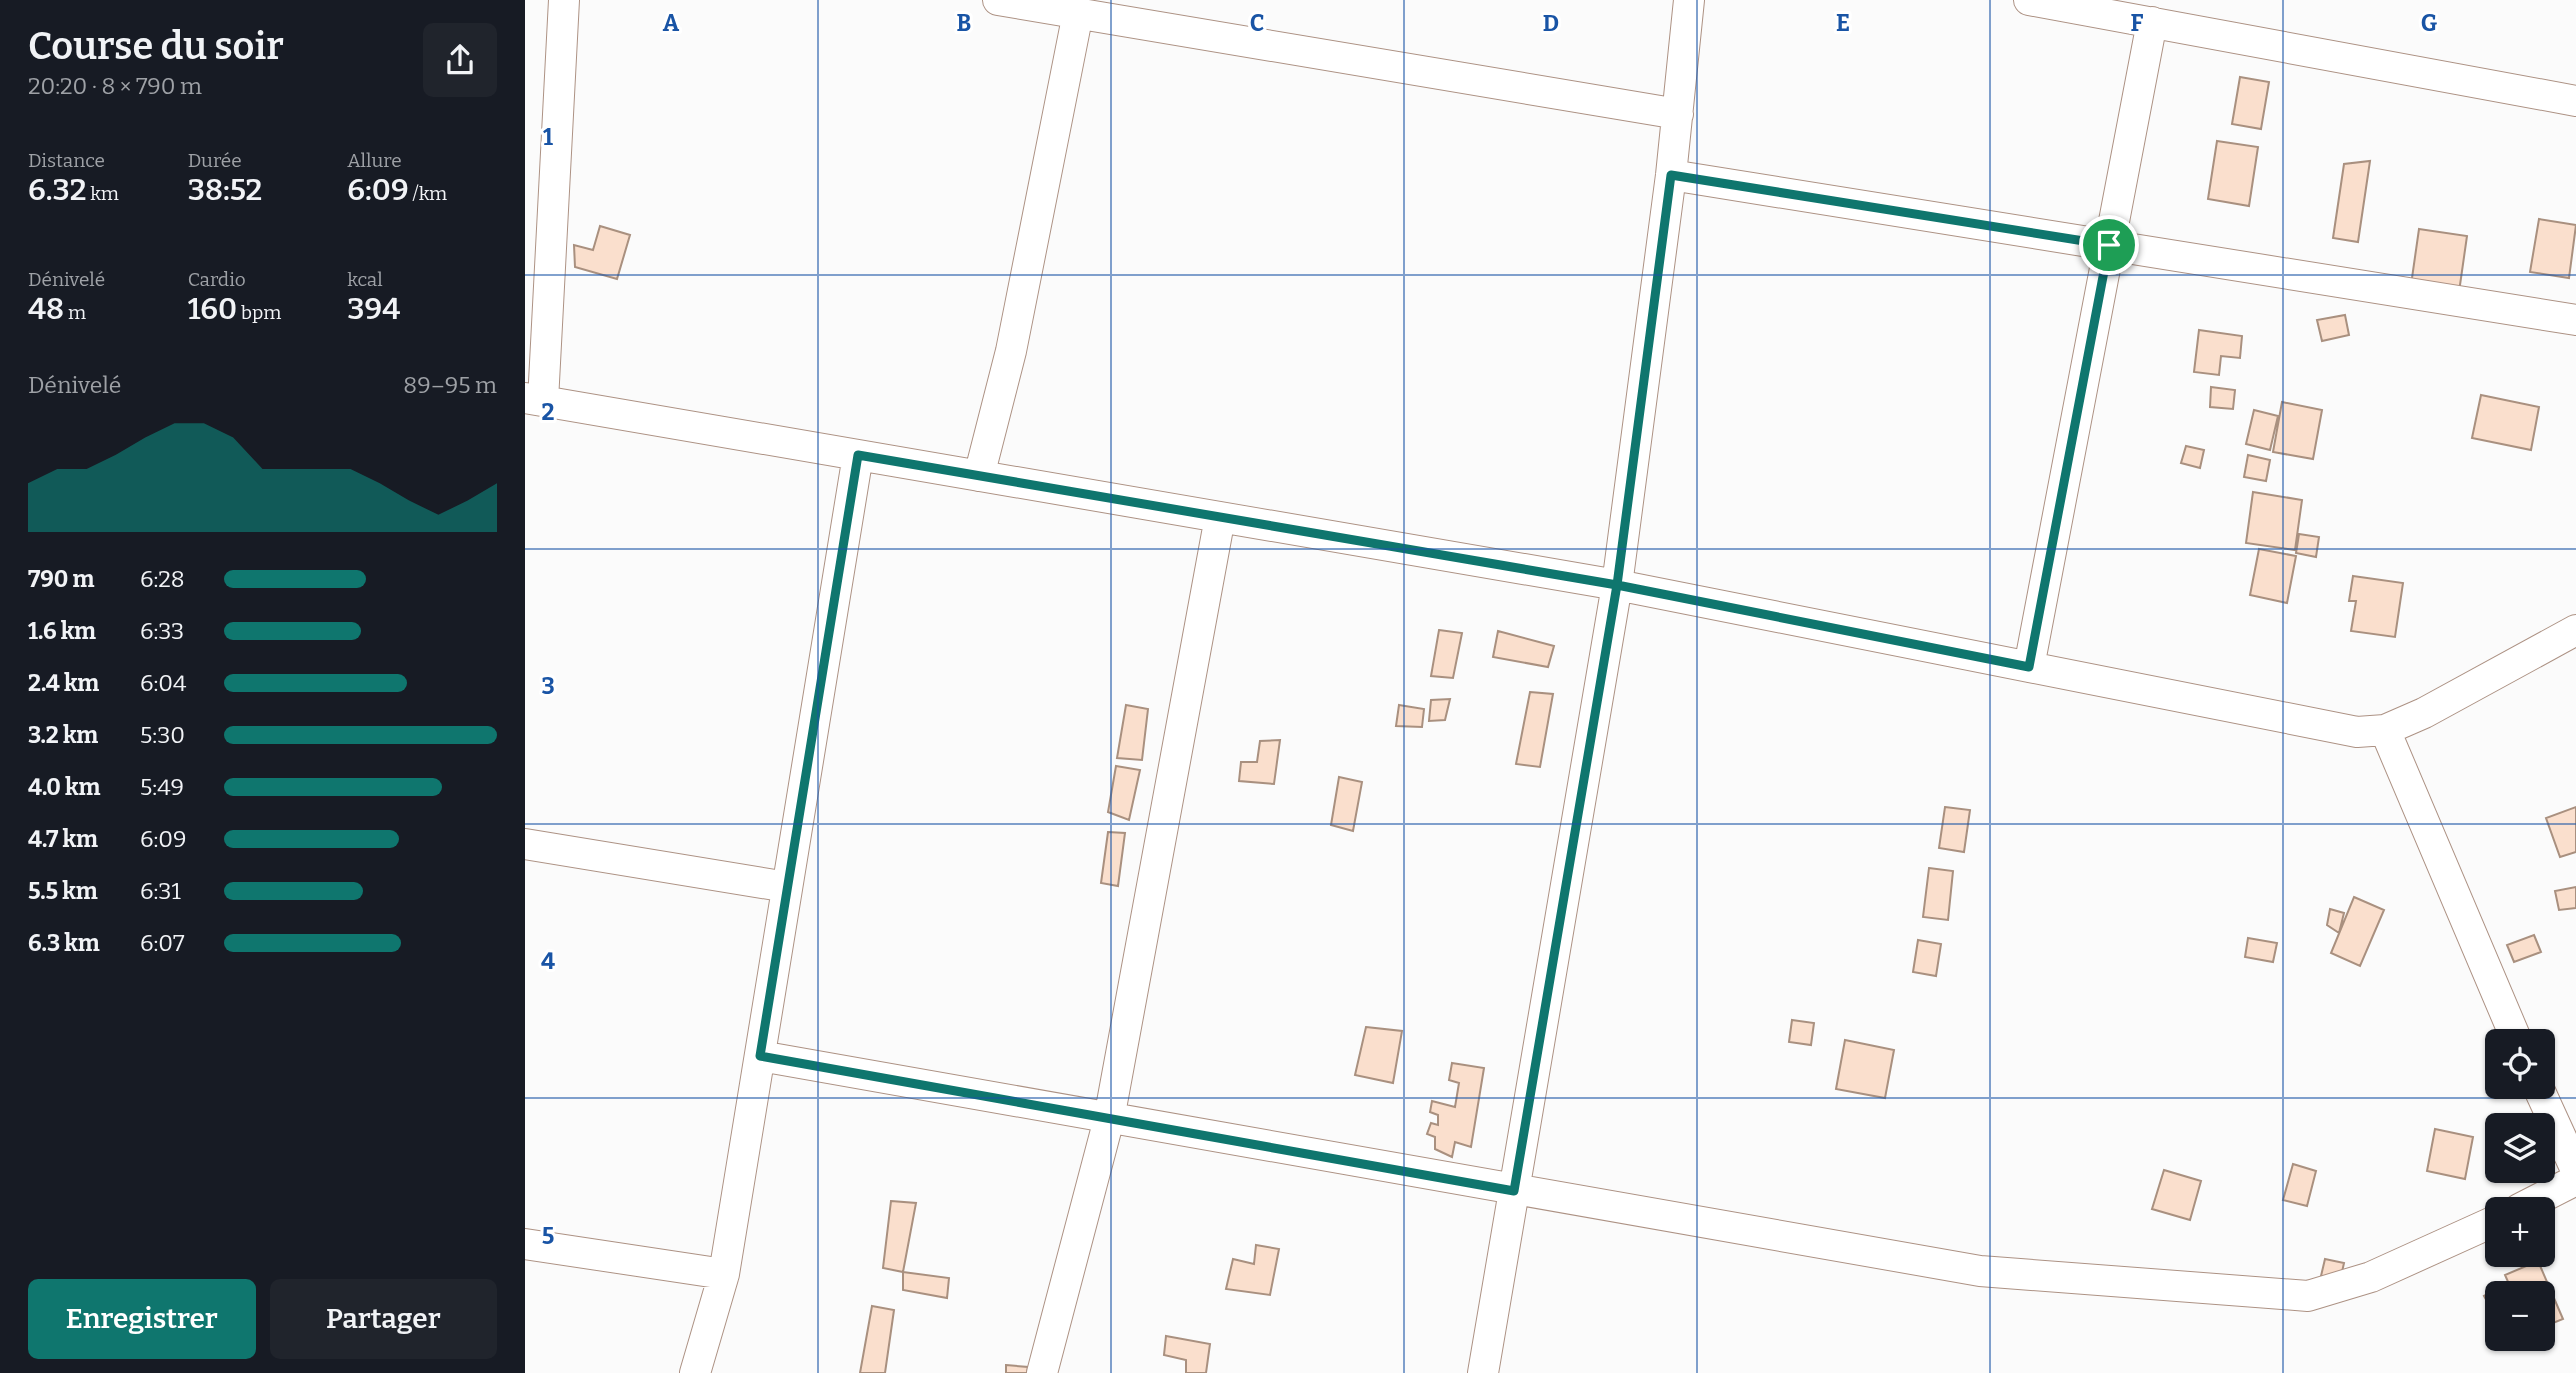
<!DOCTYPE html>
<html lang="fr">
<head>
<meta charset="utf-8">
<style>
  :root { --surface:#171b24; --page:#20242c; --text:#f1f3f6; --muted:#9ea1a6; --accent:#0f766e }
  body { margin:0; font-family:Bitter,serif; background:var(--page); color:var(--text); height:100vh; display:flex; flex-direction:column; font-size:26px; white-space:nowrap }
  * { box-sizing:border-box; margin:0 }
  p { font-size:23px; color:var(--muted) }
  .icon { flex:none; width:38px; height:38px; fill:none; stroke:currentColor; stroke-width:2; stroke-linecap:round; stroke-linejoin:round }
  .map { position:relative; flex:1; overflow:hidden }
  .side { display:flex; flex-direction:column; background:var(--surface); width:525px }
  .side>* { flex:none }
  .tools { position:absolute; left:1960px; top:1029px; display:grid; gap:14px }
  .tools a { display:grid; place-items:center; width:70px; height:70px; border-radius:10px; background:var(--surface); box-shadow:0 2px 5px #0004; font-size:35px }
  .pin { position:absolute; display:grid; place-items:center; width:60px; height:60px; color:#fff; margin:-30px; border:4px solid #fff; border-radius:50%; box-shadow:0 2px 7px #0007 }
  .round { display:grid; place-items:center; flex:none; width:74px; height:74px; border-radius:10px; background:var(--page) }
  .headline { display:flex; align-items:center; justify-content:space-between; height:119px; padding:0 28px }
  h1 { font-size:38px; font-weight:600; line-height:52px }
  .metrics { display:grid; grid-template-columns:repeat(3,1fr); gap:10px; height:119px; padding:7px 28px }
  .metrics div { display:grid; align-content:center }
  .metrics b { font-size:30px; font-weight:600 }
  .metrics small { font-size:19px; font-weight:400 }
  .metrics p { font-size:19px }
  .chart { height:196px; padding:14px 28px }
  .chart p { display:flex; justify-content:space-between }
  .chart svg { width:100%; height:126px; margin-top:7px; fill:var(--accent); opacity:.7 }
  .button { display:flex; gap:14px; margin-top:auto; padding:14px 28px }
  .button a { flex:1; height:80px; border-radius:10px; background:var(--accent); color:#fff; font-size:28px; font-weight:600; line-height:80px; text-align:center }
  .button a+a { background:var(--page); color:var(--text) }
  ul { padding:0 28px; list-style:none; font-size:23px }
  li { display:grid; grid-template-columns:112px 84px 1fr; align-items:center; height:52px }
  li i { height:18px; border-radius:9px; background:var(--accent) }
  main { display:flex; flex:1; min-height:0 }
  .map>svg:first-child { display:block }
</style>
</head>
<body>
<main>
<section class="side">
<div class="headline"><div><h1>Course du soir</h1><p>20:20 · 8 × 790 m</p></div><a class="round"><svg class="icon" aria-label="share" viewBox="0 0 24 24"><path d="M12 15V3M7 8l5-5 5 5M5 13v7h14v-7"/></svg></a></div>
<div class="metrics">
<div><p>Distance</p><b>6.32<small> km</small></b></div>
<div><p>Durée</p><b>38:52</b></div>
<div><p>Allure</p><b>6:09<small> /km</small></b></div>
</div>
<div class="metrics">
<div><p>Dénivelé</p><b>48<small> m</small></b></div>
<div><p>Cardio</p><b>160<small> bpm</small></b></div>
<div><p>kcal</p><b>394</b></div>
</div>
<div class="chart"><p><span>Dénivelé</span>89–95 m</p>
<svg viewBox="0 0 160 44" preserveAspectRatio="none"><path d="M0 44V27L10 22L20 22L30 17L40 11L50 6L60 6L70 11L80 22L90 22L100 22L110 22L120 27L130 33L140 38L150 33L160 27V44z"/></svg>
</div>
<ul>
<li><b>790 m</b>6:28<i style="width:52%"></i></li>
<li><b>1.6 km</b>6:33<i style="width:50%"></i></li>
<li><b>2.4 km</b>6:04<i style="width:67%"></i></li>
<li><b>3.2 km</b>5:30<i style="width:100%"></i></li>
<li><b>4.0 km</b>5:49<i style="width:80%"></i></li>
<li><b>4.7 km</b>6:09<i style="width:64%"></i></li>
<li><b>5.5 km</b>6:31<i style="width:51%"></i></li>
<li><b>6.3 km</b>6:07<i style="width:65%"></i></li>
</ul>
<div class="button"><a>Enregistrer</a><a>Partager</a></div>
</section>
<div class="map">
<svg width="2051" height="1373" viewBox="0 0 2051 1373">
  <rect width="100%" height="100%" fill="#fbfbfb"/>
  <path fill="#fadfcd" stroke="#a9907f" stroke-width="2" d="M1715 77 1744 82 1736 129 1707 124Z
    M1692 141 1733 147 1724 206 1683 199Z
    M1845 161 1833 242 1808 238 1819 164Z
    M2014 219 2051 225 2044 278 2005 272Z
    M75 226 105 235 92 279 50 267 49 245 68 250Z
    M1894 229 1942 236 1934 292 1886 285Z
    M1820 315 1824 335 1797 341 1792 320Z
    M1674 330 1717 336 1715 358 1696 356 1694 375 1669 372Z
    M1686 387 1710 390 1708 409 1685 407Z
    M1956 395 2014 407 2006 450 1947 438Z
    M1757 402 1797 410 1788 459 1748 452Z
    M1729 410 1753 416 1745 450 1721 444Z
    M1661 446 1679 450 1675 468 1656 463Z
    M1723 455 1745 460 1741 481 1719 477Z
    M1728 492 1777 500 1770 550 1721 543Z
    M1774 534 1794 537 1791 557 1771 553Z
    M1734 549 1771 556 1762 603 1725 595Z
    M1828 576 1878 583 1870 637 1826 631 1831 601H1824Z
    M914 630 937 633 928 678 906 676Z
    M973 631 1029 646 1023 667 968 657Z
    M1005 692 1028 694 1015 767 991 764Z
    M925 699 920 720 904 721 906 700Z
    M601 705 623 709 617 760 592 758Z
    M874 705 899 709 897 727 871 726Z
    M755 740 749 784 714 781 716 762H732L735 741Z
    M591 766 615 770 604 820 583 812Z
    M814 777 837 782 828 831 806 825Z
    M1420 807 1445 810 1439 852 1414 848Z
    M2051 807V852L2035 857 2021 818Z
    M583 832 600 833 593 886 576 883Z
    M1404 868 1428 871 1423 920 1398 917Z
    M2051 887V908L2034 910 2030 891Z
    M1829 897 1859 910 1835 966 1806 953Z
    M1805 909 1819 913 1814 933 1802 925Z
    M2009 935 2016 952 1989 962 1982 945Z
    M1723 938 1752 943 1748 962 1720 957Z
    M1393 940 1416 944 1411 976 1388 972Z
    M1267 1020 1289 1023 1286 1045 1264 1042Z
    M841 1027 877 1031 868 1083 830 1075Z
    M1320 1040 1369 1050 1360 1098 1311 1089Z
    M927 1063 959 1068 946 1147 930 1142 927 1157 910 1149V1137L902 1134 906 1123 913 1125V1115L905 1112 907 1101 930 1107 934 1083 924 1080Z
    M1910 1129 1948 1137 1940 1179 1902 1171Z
    M1768 1164 1791 1171 1782 1206 1758 1200Z
    M1639 1170 1676 1181 1665 1220 1627 1209Z
    M366 1201 391 1203 378 1272 358 1268Z
    M731 1245 754 1249 745 1295 701 1289 708 1259 729 1264Z
    M1800 1259 1819 1263 1815 1281 1796 1276Z
    M2013 1261 2038 1319 2018 1327V1293H1988L1980 1275Z
    M378 1272 424 1278 422 1298 378 1290Z
    M1977 1286 1981 1293H1972V1300L1964 1305 1959 1296Z
    M347 1306 369 1310 360 1373H335Z
    M641 1336 685 1344 681 1373H661V1360L639 1355Z
    M481 1365 503 1367 502 1373H481Z"/>
  <g fill="none" stroke-linecap="round" stroke-linejoin="round">
    <defs>
      <path id="street" d="M473 0 1153 114
        M1504 0 2051 101
        M1146 175 2051 320
        M0 398 1092 585 1832 732 1860 730 1899 713 2051 630
        M18 401 39 0
        M454 476 486 351 553 13
        M1504 667 1627 22
        M1860 730 1992 1041
        M0 844 262 887
        M235 1056 1455 1271 1783 1296 1846 1277 1972 1220
        M2013 1087 2051 1170
        M1994 1209 2051 1180
        M0 1244 199 1274
        M170 1373 199 1274 333 455
        M517 1373 584 1119 695 517
        M958 1373 1092 585 1146 175 1164 0"/>
    </defs>
    <use href="#street" stroke="#ad9284" stroke-width="32"/>
    <use href="#street" stroke="#fff" stroke-width="30"/>
  </g>
  <g fill="none" stroke-linecap="round" stroke-linejoin="round">
    <defs>
      <path id="route" d="M1584 245 1504 667 1092 585 333 455 235 1056 989 1191 1092 585 1146 175 1584 245"/>
    </defs>
    <use href="#route" stroke="#fff" stroke-width="14"/>
    <use href="#route" stroke="#0f766e" stroke-width="9"/>
  </g>
  <path fill="none" stroke="#1954a5" stroke-width="2" stroke-opacity="0.55" d="M293 0V1373M586 0V1373M879 0V1373M1172 0V1373M1465 0V1373M1758 0V1373M0 275H2051M0 549H2051M0 824H2051M0 1098H2051"/>
  <g font-size="23" text-anchor="middle" font-weight="bold" fill="#1954a5" stroke="#fff" stroke-width="6" stroke-linejoin="round" paint-order="stroke">
    <text x="146" y="31">A</text>
    <text x="439" y="31">B</text>
    <text x="732" y="31">C</text>
    <text x="1026" y="31">D</text>
    <text x="1318" y="31">E</text>
    <text x="1612" y="31">F</text>
    <text x="1904" y="31">G</text>
    <text x="23" y="145">1</text>
    <text x="23" y="420">2</text>
    <text x="23" y="694">3</text>
    <text x="23" y="969">4</text>
    <text x="23" y="1244">5</text>
  </g>
</svg>
<div class="tools">
<a><svg class="icon" aria-label="locate" viewBox="0 0 24 24"><circle cx="12" cy="12" r="6"/><path d="M12 2v4M12 18v4M2 12h4M18 12h4"/></svg></a>
<a><svg class="icon" aria-label="layers" viewBox="0 0 24 24"><path d="M12 4l9 5-9 5-9-5zM3 14l9 5 9-5"/></svg></a>
<a>+</a>
<a>−</a>
</div>
<div class="pin" style="left:1584px;top:245px;background:#1e9e55"><svg class="icon" aria-label="arrive" viewBox="0 0 24 24"><path d="M6 21V4h12l-3 4 3 4H6"/></svg></div>
</div>
</main>
</body>
</html>
